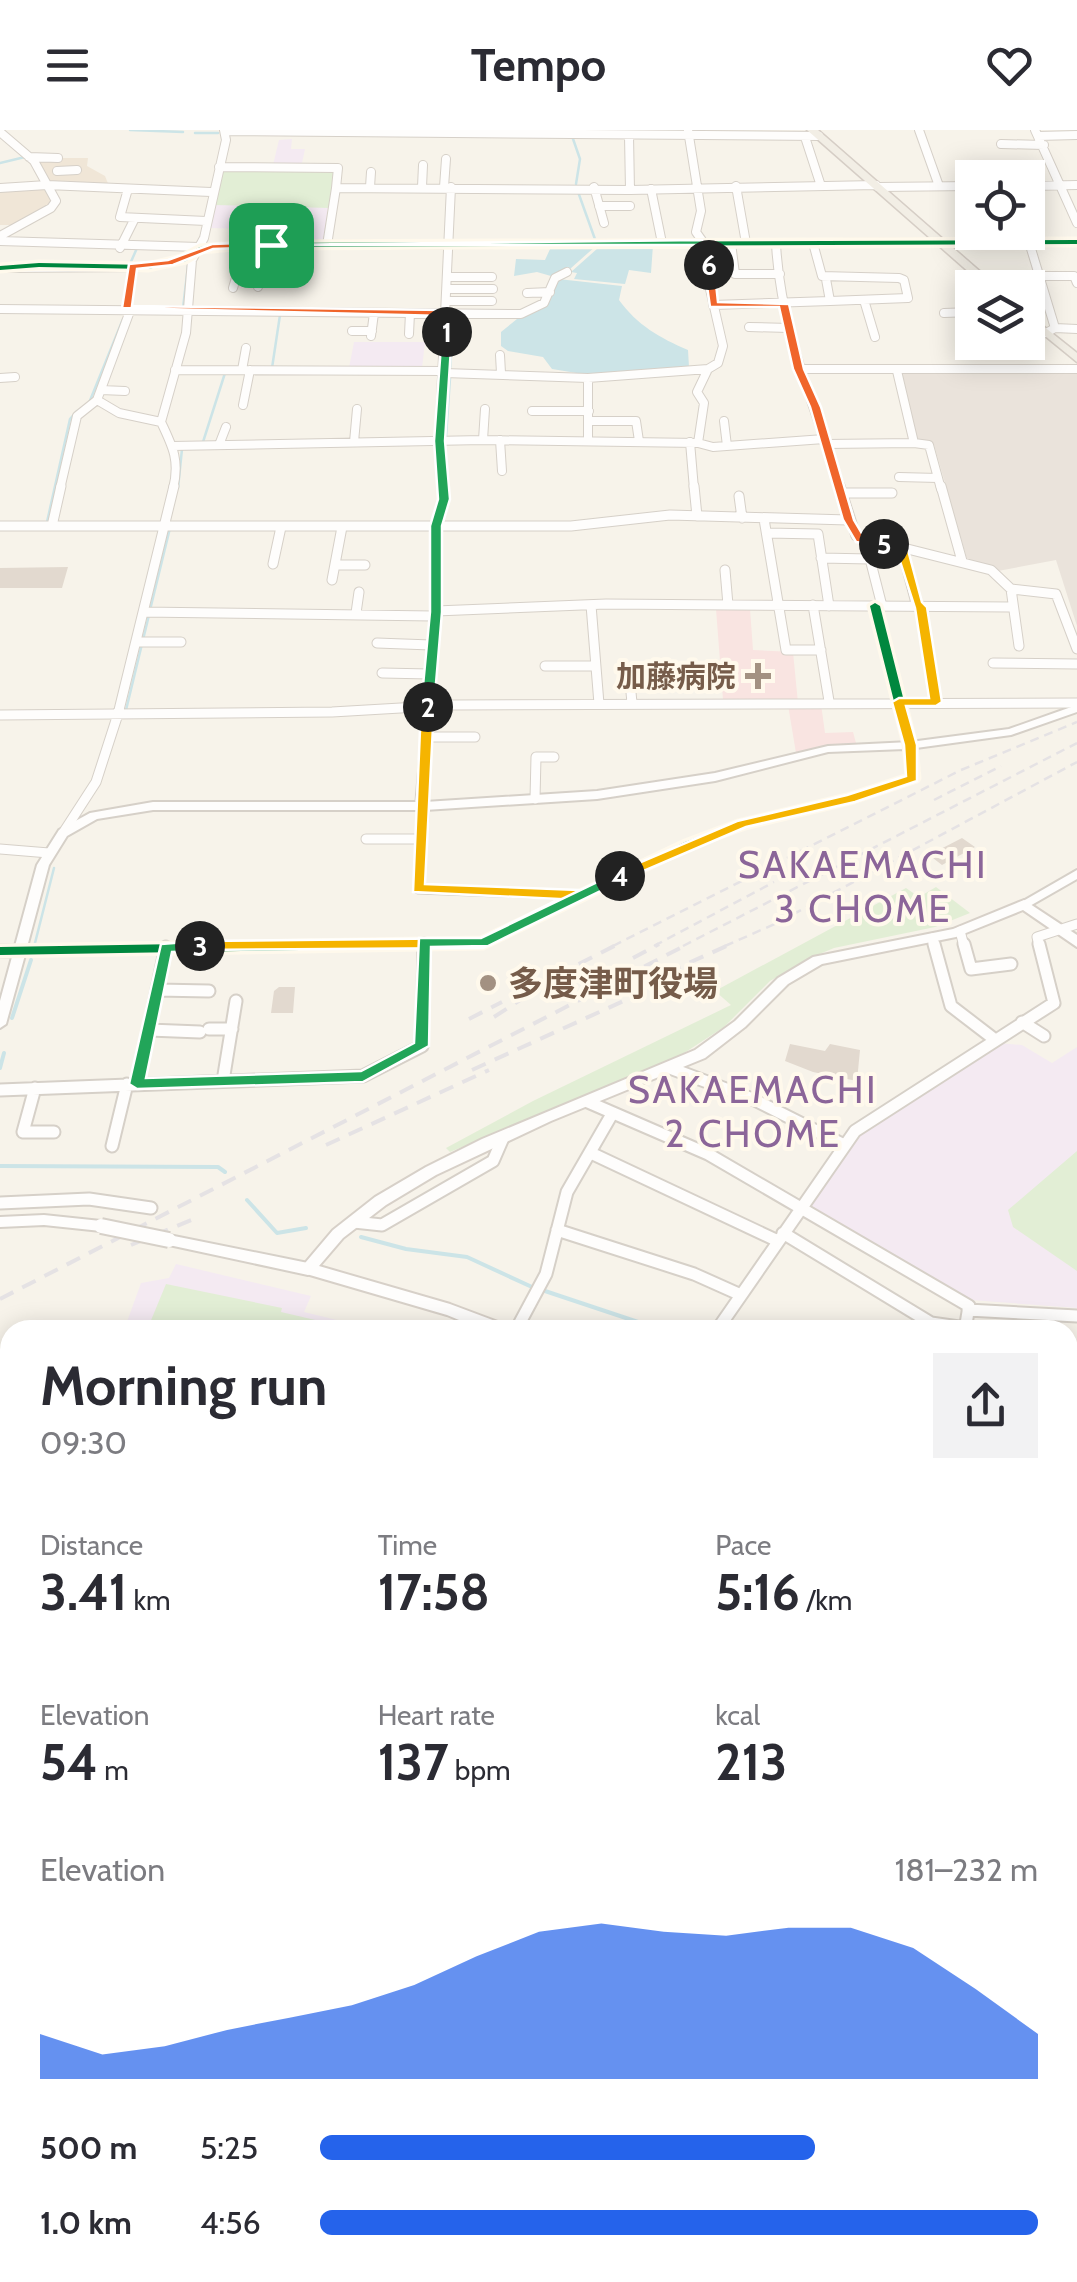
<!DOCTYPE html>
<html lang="en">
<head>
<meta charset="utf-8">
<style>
  :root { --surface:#fff; --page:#f2f2f3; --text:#2b2b33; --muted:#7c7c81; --accent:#2563eb }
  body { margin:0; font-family:Cabin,"Noto Sans JP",sans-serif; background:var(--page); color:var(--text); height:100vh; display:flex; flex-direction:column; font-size:38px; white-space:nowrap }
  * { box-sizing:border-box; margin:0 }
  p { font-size:32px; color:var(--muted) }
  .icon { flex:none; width:55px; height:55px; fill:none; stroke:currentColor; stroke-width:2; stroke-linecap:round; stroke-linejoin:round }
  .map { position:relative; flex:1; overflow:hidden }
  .details { position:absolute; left:0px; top:1190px; width:1078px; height:962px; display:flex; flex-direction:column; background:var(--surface); border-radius:30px 30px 0 0; box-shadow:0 5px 25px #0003 }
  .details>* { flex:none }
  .controls { position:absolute; left:955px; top:30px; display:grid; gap:20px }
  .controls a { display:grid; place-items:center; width:90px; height:90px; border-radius:0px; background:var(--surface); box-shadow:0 5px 25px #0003; font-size:50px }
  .pin { position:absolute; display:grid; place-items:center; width:85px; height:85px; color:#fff; margin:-42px; border-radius:20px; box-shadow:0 5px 15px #0006 }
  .km { position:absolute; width:50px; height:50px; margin:-25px; border-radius:50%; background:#222; color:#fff; font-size:28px; line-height:50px; text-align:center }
  .round { display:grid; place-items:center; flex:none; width:105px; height:105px; border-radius:0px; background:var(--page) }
  .overview { display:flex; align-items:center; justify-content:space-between; height:170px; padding:0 40px }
  h1 { font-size:55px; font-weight:700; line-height:75px }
  .metrics { display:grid; grid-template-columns:repeat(3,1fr); gap:15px; height:170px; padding:10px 40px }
  .metrics div { display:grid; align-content:center }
  .metrics b { font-size:50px; font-weight:700 }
  .metrics small { font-size:28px; font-weight:400 }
  .metrics p { font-size:28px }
  .chart { height:280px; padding:20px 40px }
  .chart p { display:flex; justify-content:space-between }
  .chart svg { width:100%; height:180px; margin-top:10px; fill:var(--accent); opacity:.7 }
  ul { padding:0 40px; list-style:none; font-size:32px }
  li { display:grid; grid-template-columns:160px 120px 1fr; align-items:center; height:75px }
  li i { height:25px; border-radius:12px; background:var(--accent) }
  header { display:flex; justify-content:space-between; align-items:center; height:130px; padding:0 40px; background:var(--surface); font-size:45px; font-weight:700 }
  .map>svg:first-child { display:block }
</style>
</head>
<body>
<header><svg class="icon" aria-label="menu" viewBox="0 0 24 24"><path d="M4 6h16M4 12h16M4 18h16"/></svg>Tempo<svg class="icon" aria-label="heart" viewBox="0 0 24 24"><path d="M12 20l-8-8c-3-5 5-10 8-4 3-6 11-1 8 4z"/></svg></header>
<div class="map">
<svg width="1077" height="2152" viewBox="0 0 1077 2152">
  <rect width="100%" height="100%" fill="#f7f3ea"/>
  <path fill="#f0e6d7" d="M34 28H88L87 36 105 46 109 56 47 51Z
    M44 57 53 72 17 95H0V60Z"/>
  <path fill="#eae3db" d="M1077 240V496L1056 430 998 441 995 437 967 429 934 315 915 310 901 242Z"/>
  <path fill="#f4eaf2" d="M292 9 291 19H305L301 38 333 39 323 114 249 113 251 99 209 98 214 75 272 39 279 10Z
    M354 212H425L422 238H349Z
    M999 913 1022 915 1052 933 1077 917V1178L971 1170 809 1076 860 1003Z
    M176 1134 311 1166 304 1182 378 1200H124L141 1153 169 1148Z"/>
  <path fill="#f9e4e1" d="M716 479H750L753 520 793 522 798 573 821 574 825 603 853 602 856 613 796 623 787 569 723 570Z"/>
  <path fill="#e2eed5" d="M223 39H335L330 78 214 75Z
    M936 757 970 783 935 797 834 818 810 828 770 851 724 897 678 927 450 1022 446 1018 533 971 731 875 715 861 906 758 919 767Z
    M1077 1021V1141L1013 1097 1008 1080Z
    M166 1154 282 1178 281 1182 358 1200H147Z"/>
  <path fill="#cce4e7" d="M653 115 651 143 629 140 625 154 574 149 577 143 571 142 598 118Z
    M551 117 592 118 574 134 551 146 537 142 514 146 516 129 545 130Z
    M558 149 622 156 619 170C637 195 660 208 688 220L689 237 589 245 552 239 543 227 508 221 501 216V202L517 189 540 179Z"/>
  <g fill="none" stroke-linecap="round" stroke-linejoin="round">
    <path stroke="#cce4e7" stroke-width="2.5" d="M130 0 183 2
      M195 3H218
      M572 6 580 29 576 54
      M0 33 25 27
      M577 59 596 112
      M130 134 137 118
      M568 139 594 116
      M183 178 188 136
      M272 238 280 185
      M450 240 453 185
      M89 273 123 189
      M446 307 450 248
      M203 312 225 243
      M178 358 182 319
      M47 392 70 289 77 281
      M150 480 170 398
      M126 580 149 485
      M35 813 54 738"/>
    <path stroke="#cce4e7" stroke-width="4" d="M12 888 31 830
      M0 938 4 923
      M0 1036 218 1037 225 1042
      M247 1070 277 1103 306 1098
      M361 1107 406 1119 467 1127 532 1157
      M542 1160 662 1200"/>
  </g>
  <path fill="#e2d9cf" d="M68 437 62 458H0V438Z
    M962 708 975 717 942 735 929 725Z
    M279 857H295L293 883H271L274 861Z
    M790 914 825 921 830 914 860 920 857 951 813 942 785 931Z"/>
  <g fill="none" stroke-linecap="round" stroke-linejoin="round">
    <defs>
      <path id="minor-far3" d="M688 0 701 81 696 102 708 119 710 159 723 216 718 233 708 239 697 262 704 273 698 313
        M919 0 939 56
        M1035 0 1077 93
        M225 1 819 6
        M0 2 34 31 56 71 51 78 0 106
        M629 6 630 60
        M1038 6 1077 5
        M805 7 821 56
        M1001 14 1044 15
        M29 27 58 28
        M219 37 338 38 336 58
        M57 41 77 40
        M736 56 746 113
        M1028 56 1077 55
        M370 57 371 42
        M422 57 423 35
        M444 57 446 29
        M594 57 604 93
        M878 57 972 56
        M0 58 47 55 211 62
        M128 59 120 87 206 91
        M651 59 662 113
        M599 76H630
        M0 111 199 117
        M1029 112 1055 198 1046 203
        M731 113 735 144H780
        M776 113C780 199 815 277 841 359
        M813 113 822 146 899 148 904 150 908 168 830 171 826 149
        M327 115 336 58 630 60 876 55
        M120 118 134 90
        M0 138 148 137 183 129 200 119 244 115 1077 112
        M1038 146H1074L1077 153
        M449 147H492
        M258 157 271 115
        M233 158 246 115
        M449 159H493
        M527 163 550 162
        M864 170 875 207
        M449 171H492
        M713 175 830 171
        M127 178 133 137
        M0 179 521 184 544 173 555 148 567 142
        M130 181 97 270 119 283 161 292
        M944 183 972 182
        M749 197 789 198
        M1055 198 1077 199
        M352 201H372
        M409 204 410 183
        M371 206 374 183
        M500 225 501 243
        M799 239H1077
        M175 240 445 241
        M242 240 246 218
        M445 243 588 248 708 239
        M0 248 15 247
        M588 248V310
        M101 260 125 261
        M243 275 250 240
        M532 281H589
        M589 291H636L639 311
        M724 291 727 316
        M483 310 485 279
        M500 310 502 341
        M354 312 357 279
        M690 312 694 359
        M914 313 929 315 941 359
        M826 314 914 313 897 241
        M219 315 226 297
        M172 316 483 310 698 313 713 317 824 309
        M899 347 938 348
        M60 359 77 286 97 270
        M173 359C180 331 173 317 161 292L186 203 192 130 204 108 226 10 224 0
        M443 359 439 311 451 57"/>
      <path id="minor-far2" d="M443 356 444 369 436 396V481L420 671 425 676 418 759 579 765
        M694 356 697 386
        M840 356 856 406 991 440 1011 459 1056 464 1077 519
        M941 356 962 431
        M841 363H892
        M739 366 742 388
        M764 389 786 520H821
        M0 396H571L670 385 848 390
        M52 396 61 356
        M767 403 818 404 829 476
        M902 420 916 473 921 477 936 572
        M821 428 870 429 882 476
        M273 434 281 397
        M335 435H365
        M725 440 728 475
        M332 450 342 397
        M1011 459 1019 516
        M591 475 599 574
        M813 475 829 571
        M875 476 910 615
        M436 481 606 474 1011 477
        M143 482 433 486
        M356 483 359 462
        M136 512H181
        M377 513 431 515
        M993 533 1077 534
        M545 536H596
        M629 541 632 573
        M382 543 430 544
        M0 585 332 582 452 575 1077 573
        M427 607H475
        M535 669 536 627H554
        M63 703 96 652 118 584 174 356
        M366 709H422
        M0 719 49 723
        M960 801 964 816
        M932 808 934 816
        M424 816V812
        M1039 816 1037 807 1077 794"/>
      <path id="minor-far1" d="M934 814 951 876 994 909
        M964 814 971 839 1011 834
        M0 821H20
        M157 860 209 861
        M1022 892 1044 906
        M209 899H232
        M149 900 200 902
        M670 938 755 970 844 1015
        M223 951 236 871
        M137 954 166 817
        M35 958 23 1002H54
        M0 960 363 946 422 916 424 814
        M588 972 708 1024 969 1176 965 1200
        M112 1016 127 954
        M593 1024 778 1111
        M0 1073 89 1069 151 1078
        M354 1092 382 1095 493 1031 503 1008
        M557 1100 694 1144 741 1165
        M783 1103 931 1193 966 1198
        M968 1180 1077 1186
        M516 1200 546 1144 567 1062 612 984
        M717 1200 855 1001 1054 873 1039 814
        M1068 1238H1077
        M1068 1306H1077
        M1068 1337 1077 1336
        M10 1347 5 1387 10 1388
        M1068 1366 1077 1365"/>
      <path id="minor" d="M1068 1453 1077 1471
        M0 1547 7 1548
        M1068 1594 1077 1591
        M0 1764 10 1765
        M1068 1812 1077 1811
        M0 2070 10 2072
        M1071 2116 1077 2134
        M207 2142 238 2152
        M354 2142 374 2152
        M951 2142 958 2152
        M342 2152 346 2142
        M552 2152 561 2142
        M1016 2152 1031 2142"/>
      <path id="tertiary" d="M1077 575V582L1011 605 916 618 919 648 917 650 854 672 745 697 693 717 483 817 25 825 6 894 0 898V871L37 735 59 700 90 683 153 672H425L597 661 715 643 828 616 910 612 1009 599ZM905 619 907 646 847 666 738 691 685 711 481 809 27 817 49 735 67 706 97 689 153 680H425L597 669 715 651 828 622Z
        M1077 740V749L1028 777 1024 778 1018 774Z
        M44 1085 101 1091 106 1092 108 1096 106 1100 101 1101 44 1095 0 1097V1087Z
        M169 1105 308 1133 313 1135 315 1139 313 1143 308 1145 169 1115 164 1114 162 1110 164 1106Z"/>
      <path id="secondary" d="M1024 770 1077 805V817L1023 780 956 807 822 834 788 854 745 897 705 928 551 991 436 1045 386 1075 343 1108 319 1136 450 1174 506 1195 508 1200H483L447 1185 303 1143 300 1139 333 1100 375 1067 426 1037 482 1009 695 920 735 891 778 848 813 827 953 799Z
        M1068 1385 1077 1388V1402L1068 1399Z"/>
      <path id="primary" d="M807 0H818L999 158H987Z
        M1028 184 1077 223V232L1028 192Z"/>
    </defs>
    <use href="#minor-far3" stroke="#d6d0c8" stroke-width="10"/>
    <use href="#minor-far2" stroke="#d6d0c8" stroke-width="11"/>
    <use href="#minor-far1" stroke="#d6d0c8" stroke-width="15"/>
    <use href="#minor" stroke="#d6d0c8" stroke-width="19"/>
    <use href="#tertiary" stroke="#d6d0c8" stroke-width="4"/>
    <use href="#secondary" stroke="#d7d0c8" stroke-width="4"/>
    <use href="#primary" stroke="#d6cec6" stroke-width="3"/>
    <use href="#minor-far3" stroke="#fefdfc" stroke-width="8"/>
    <use href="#minor-far2" stroke="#fefdfc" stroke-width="9"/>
    <use href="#minor-far1" stroke="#fefdfc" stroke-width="11"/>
    <use href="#minor" stroke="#fefdfc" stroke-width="15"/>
    <use href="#tertiary" fill="#fefdfc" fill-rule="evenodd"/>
    <use href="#secondary" fill="#fefdfc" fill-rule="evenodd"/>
    <use href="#primary" fill="#f2eee5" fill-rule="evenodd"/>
    <path stroke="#e5e2e4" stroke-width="2.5" stroke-dasharray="9 6" stroke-linecap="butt" d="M934 670 1001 636
      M613 816 961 640 1077 592
      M654 816 774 752
      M683 816 1077 613
      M725 816 777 793 1077 632"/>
    <path stroke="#e5e2e4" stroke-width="4" stroke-dasharray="15 10" stroke-linecap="butt" d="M633 828 659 814
      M644 853 731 814
      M494 887 565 841 618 814
      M469 889 502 872
      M472 940 663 853
      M326 1015 489 940
      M131 1115 196 1088
      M0 1169 688 814"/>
    <defs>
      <path id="tertiary-bridge" d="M101 1096 169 1110"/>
    </defs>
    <use href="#tertiary-bridge" stroke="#d6d0c8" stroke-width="18" stroke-linecap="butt"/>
    <use href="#tertiary-bridge" stroke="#fefdfc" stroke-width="14"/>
    <defs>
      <path id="cycleway" d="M1077 110V114L244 117 202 121 186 131 148 139 39 137 0 140V136L39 133 148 135 181 127 200 117 244 113Z
        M875 473 880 476 915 615 918 648 917 650 854 671 745 697 693 716 483 817 0 825V817L481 809 685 712 738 692 847 666 908 646 905 615 870 476Z"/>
    </defs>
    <use href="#cycleway" stroke="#fff9ec" stroke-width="7"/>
    <use href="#cycleway" fill="#00873e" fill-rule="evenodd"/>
  </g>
  <path fill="#f0652b" stroke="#fff" stroke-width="2.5" d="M271 112 274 117 213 119 173 135 137 139 132 176 444 180 453 184 452 202 447 205 442 202 443 186 122 178 129 134 168 130 212 114Z"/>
  <path fill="#22a559" stroke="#fff" stroke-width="2.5" d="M447 199 452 202 445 311 450 369 442 396V482L434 577 428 581 421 577 430 482V396L438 369 434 311 442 202Z"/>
  <path fill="#f5b400" stroke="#fff" stroke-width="2.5" d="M428 573 434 577 425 754 579 760 584 762V768L483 818 195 820 193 816 200 811 481 808 559 769 413 762 421 577Z"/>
  <path fill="#22a559" stroke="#fff" stroke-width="2.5" d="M620 741 627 746 625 749 488 816 431 817 429 916 363 952 137 959 129 954 161 814 200 811 208 816 200 821 172 822 146 948 361 941 414 913 419 808H481Z"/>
  <path fill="#f5b400" stroke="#fff" stroke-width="2.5" d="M884 411 908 420 922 472 927 477 942 572 936 576H906L917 615V651L855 672 746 697 625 749H615V743L737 691 847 665 906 646 904 615 892 572 899 568H929L915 478 897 422 880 417Z"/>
  <path fill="#f0652b" stroke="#fff" stroke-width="2.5" d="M709 132 714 135 718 172 789 174 804 239 821 277 854 390 864 407 888 412V417L856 412 843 390 810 277 793 239 779 177H710L704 135Z"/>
  <path fill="#22a559" stroke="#fff" stroke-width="2.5" d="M702 110 713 119 712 137 704 135 700 115H266Z"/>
  <g fill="#a39182" stroke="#fff9ec" stroke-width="4">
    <path d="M753 531h10v10h10v10h-10v10h-10v-10h-10v-10h10z"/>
    <circle cx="488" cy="853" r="10"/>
  </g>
  <g text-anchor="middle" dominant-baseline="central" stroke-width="8" stroke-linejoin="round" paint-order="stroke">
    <g font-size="30" font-weight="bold" fill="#765c4a" stroke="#fff9ec" text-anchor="end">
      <text x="736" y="546">加藤病院</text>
    </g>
    <g font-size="35" font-weight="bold" fill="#765c4a" stroke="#fff9ec" text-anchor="start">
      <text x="508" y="853">多度津町役場</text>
    </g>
    <g font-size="38" letter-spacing="2.5" fill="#8b6599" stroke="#fff9ec">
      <text x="863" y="734">SAKAEMACHI<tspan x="863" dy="44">3 CHOME</tspan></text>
      <text x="753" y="959">SAKAEMACHI<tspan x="753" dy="44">2 CHOME</tspan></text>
    </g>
  </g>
</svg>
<div class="controls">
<a><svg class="icon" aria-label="locate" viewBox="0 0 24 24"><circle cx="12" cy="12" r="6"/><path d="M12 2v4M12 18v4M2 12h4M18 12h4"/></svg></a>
<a><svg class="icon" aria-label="layers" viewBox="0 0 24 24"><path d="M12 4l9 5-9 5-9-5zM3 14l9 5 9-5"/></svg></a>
</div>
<div class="pin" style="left:271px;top:115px;background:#1e9e55"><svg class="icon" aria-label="arrive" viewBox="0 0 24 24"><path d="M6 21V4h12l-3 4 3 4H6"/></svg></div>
<b class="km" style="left:447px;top:202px">1</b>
<b class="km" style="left:428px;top:577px">2</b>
<b class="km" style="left:200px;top:816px">3</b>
<b class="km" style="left:620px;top:746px">4</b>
<b class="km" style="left:884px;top:414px">5</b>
<b class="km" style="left:709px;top:135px">6</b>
<section class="details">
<div class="overview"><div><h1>Morning run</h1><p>09:30</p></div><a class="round"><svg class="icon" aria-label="share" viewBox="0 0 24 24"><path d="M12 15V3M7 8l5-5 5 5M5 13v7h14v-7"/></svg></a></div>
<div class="metrics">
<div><p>Distance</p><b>3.41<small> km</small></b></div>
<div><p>Time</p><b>17:58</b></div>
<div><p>Pace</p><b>5:16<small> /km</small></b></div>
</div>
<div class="metrics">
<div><p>Elevation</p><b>54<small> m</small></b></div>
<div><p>Heart rate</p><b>137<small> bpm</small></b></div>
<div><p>kcal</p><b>213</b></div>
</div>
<div class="chart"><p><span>Elevation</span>181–232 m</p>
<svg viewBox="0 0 160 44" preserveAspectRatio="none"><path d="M0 44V33L10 38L20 36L30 32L40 29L50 26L60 21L70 14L80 8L90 6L100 8L110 9L120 7L130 7L140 12L150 22L160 33V44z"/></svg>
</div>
<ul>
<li><b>500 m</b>5:25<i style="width:69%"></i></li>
<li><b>1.0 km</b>4:56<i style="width:100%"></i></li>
</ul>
</section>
</div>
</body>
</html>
